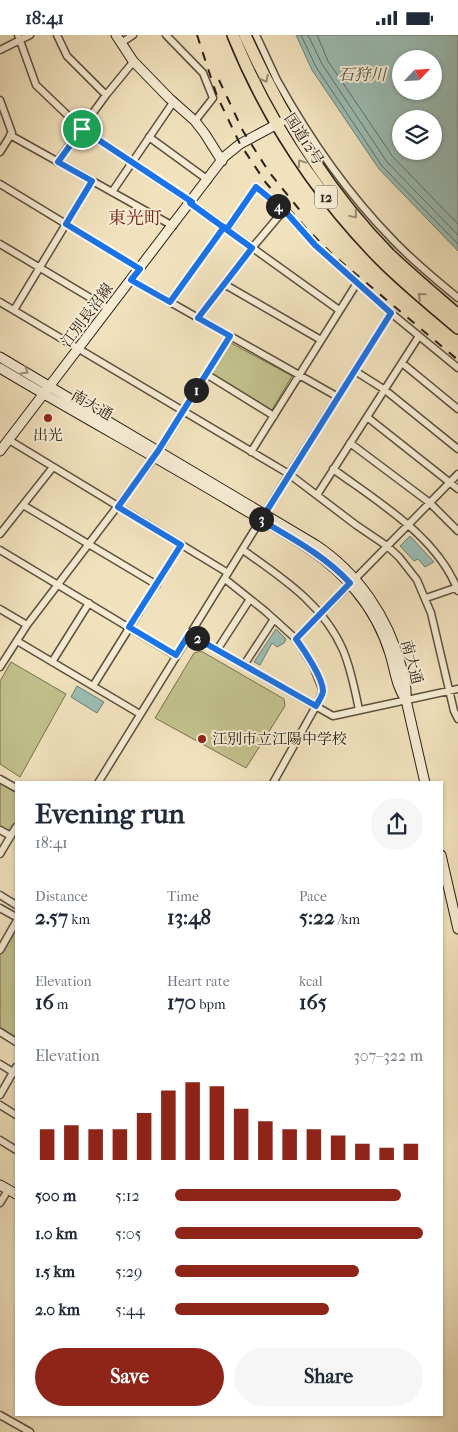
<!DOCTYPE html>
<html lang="en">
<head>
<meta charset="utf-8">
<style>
  :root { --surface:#fff; --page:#f6f6f7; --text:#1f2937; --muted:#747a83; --accent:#8f2418 }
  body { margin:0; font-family:"IM FELL French Canon","Noto Serif JP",serif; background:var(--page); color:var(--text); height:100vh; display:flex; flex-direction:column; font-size:19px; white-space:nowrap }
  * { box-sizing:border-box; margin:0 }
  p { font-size:16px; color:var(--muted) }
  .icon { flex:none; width:28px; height:28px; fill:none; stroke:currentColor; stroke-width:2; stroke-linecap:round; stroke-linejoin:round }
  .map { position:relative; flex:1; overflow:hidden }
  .details { position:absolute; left:15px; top:746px; width:428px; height:635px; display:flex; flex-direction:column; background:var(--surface); border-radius:0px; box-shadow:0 1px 4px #0004 }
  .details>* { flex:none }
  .needle { width:32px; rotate:65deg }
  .tools { position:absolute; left:392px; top:15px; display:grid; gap:10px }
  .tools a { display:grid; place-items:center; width:50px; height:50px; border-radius:50%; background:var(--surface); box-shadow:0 1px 4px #0004; font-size:25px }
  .pin { position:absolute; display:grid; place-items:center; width:42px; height:42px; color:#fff; margin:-21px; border:2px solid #fff; border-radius:50%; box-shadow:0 1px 5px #0007 }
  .km { position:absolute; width:25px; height:25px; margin:-12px; border-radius:50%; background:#222; color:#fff; font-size:14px; line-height:25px; text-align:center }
  .round { display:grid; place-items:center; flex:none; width:52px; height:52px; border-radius:26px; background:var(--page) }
  .overview { display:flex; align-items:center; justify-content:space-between; height:85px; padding:0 20px }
  h1 { font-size:28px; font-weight:800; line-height:38px }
  .figures { display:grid; grid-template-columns:repeat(3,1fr); gap:8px; height:85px; padding:5px 20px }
  .figures div { display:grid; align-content:center }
  .figures b { font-size:21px; font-weight:800 }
  .figures small { font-size:14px; font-weight:400 }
  .figures p { font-size:14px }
  .chart { height:140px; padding:10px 20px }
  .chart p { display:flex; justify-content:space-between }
  .chart svg { width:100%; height:90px; margin-top:5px; stroke:var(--accent); stroke-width:6 }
  .button { display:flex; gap:10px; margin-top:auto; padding:10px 20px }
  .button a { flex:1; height:58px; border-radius:30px; background:var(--accent); color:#fff; font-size:20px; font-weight:800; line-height:58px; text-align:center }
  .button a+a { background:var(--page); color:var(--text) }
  ul { padding:0 20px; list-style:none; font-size:16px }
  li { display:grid; grid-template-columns:80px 60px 1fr; align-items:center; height:38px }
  li i { height:12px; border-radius:6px; background:var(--accent) }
  .status { display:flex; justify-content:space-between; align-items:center; height:35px; padding:0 25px; background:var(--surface); direction:ltr }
  .status svg { height:14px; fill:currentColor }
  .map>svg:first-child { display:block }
</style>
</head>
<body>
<div class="status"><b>18:41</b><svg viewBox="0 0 49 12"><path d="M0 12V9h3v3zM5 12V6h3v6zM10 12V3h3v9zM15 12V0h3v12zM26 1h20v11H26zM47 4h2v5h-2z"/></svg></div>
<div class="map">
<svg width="458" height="1397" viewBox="0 0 458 1397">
  <rect width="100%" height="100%" fill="#f1e2bd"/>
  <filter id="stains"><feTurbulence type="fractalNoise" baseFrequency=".004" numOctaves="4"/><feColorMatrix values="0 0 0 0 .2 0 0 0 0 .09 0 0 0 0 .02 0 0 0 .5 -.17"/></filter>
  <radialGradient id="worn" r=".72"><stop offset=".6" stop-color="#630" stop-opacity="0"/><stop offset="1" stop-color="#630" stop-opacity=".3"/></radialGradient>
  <path fill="#c1c18c" stroke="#767050" d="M231 308 292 341 272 375 211 338Z
    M201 616 284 664 285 671 246 733 155 683 194 618Z
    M11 627 66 659 20 742 0 729V646Z
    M0 748 16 757V786L10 797 0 791Z
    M16 892V1002L0 992V920Z"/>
  <path fill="#9bbdb4" stroke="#6e7e74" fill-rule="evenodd" d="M296 0H458V216L379 134 312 35ZM401 24H434V56H401ZM401 84H434V116H401Z
    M410 501 434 527 425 532 418 524 414 526 400 511Z
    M276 594 286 604 284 608 277 612 272 608 260 630 254 627Z
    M77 651 104 667 97 678 71 662Z"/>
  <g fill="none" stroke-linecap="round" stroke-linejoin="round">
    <path stroke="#636e64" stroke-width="1" d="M301 0 316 32 382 131 458 209
      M308 0 322 29 387 127 458 200
      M317 0 328 26 393 122 458 189"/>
    <defs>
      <path id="street" d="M18 0 36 50 82 94 191 167
        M57 0 67 21 106 60
        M166 0 203 38 213 63 195 86
        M256 0C263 15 270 30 277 45 309 103 347 158 393 205 413 226 436 245 458 263
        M121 8 133 0
        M0 15 30 0
        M0 65 12 98 0 117
        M10 100 173 191
        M149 102 208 145
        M57 127 106 60 134 26
        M0 149 140 234
        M112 157 174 66
        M190 168 339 275
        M227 195 256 152 284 175 315 210 391 278 458 333
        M0 209 109 274
        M131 245 338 362
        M224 249 321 305
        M0 267 289 439 356 490 387 511 399 522 417 545 431 578 454 676 458 684
        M170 267 224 192
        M14 275 92 146
        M198 283 252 213 284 175
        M402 328 458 374
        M355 336 385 355 458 414
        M206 339 274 381
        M367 382 458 454
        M9 405 228 538
        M350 408 430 468 458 496
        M251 417 357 248
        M333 434C378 467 438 502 458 556
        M317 460 419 301
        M23 470 157 550
        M0 499 53 432
        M0 515 176 621
        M243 515C282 543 323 569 343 615 351 634 355 655 359 675
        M225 544 265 576 296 604 313 631 323 656 316 671 273 748
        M426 563 458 552
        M0 574 27 590
        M189 599 333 681 458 654
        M296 604 458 439
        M17 606 140 679
        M217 615 250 564
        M52 627 89 568
        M244 630 274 584
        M0 632 27 590 155 422 230 301
        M93 651 181 510
        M0 744 16 753
        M98 748 289 439 391 278
        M0 795 11 801
        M0 819 16 792
        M0 860 16 870
        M0 873 16 882
        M0 915 16 887
        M0 997 16 1007
        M0 1029 16 1039
        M0 1060 16 1032
        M0 1070 16 1080
        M0 1105 16 1115
        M0 1168 8 1155
        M0 1380 30 1397"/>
      <path id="secondary" d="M116 0 133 26 169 63 195 86 205 99 222 126
        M0 322 316 510C358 538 388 582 401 631 404 642 407 653 406 665L425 748
        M0 333C77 379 156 422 233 468 276 494 324 516 356 556 371 574 383 596 390 619 395 635 396 651 406 665
        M0 416 224 122 240 109 281 87
        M441 820 458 894
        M0 1150 16 1159"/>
      <path id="highway" d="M233 0C267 84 317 160 381 225 405 249 432 271 458 293
        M245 0C281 80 327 156 389 219 411 240 435 260 458 280"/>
    </defs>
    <use href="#street" stroke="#5c503f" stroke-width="9"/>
    <use href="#secondary" stroke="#2b2015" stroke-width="11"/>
    <use href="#highway" stroke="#2b2015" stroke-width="14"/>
    <use href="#street" stroke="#f6ecd4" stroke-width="6"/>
    <use href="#secondary" stroke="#f6ecd4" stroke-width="9"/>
    <use href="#highway" stroke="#f1e2bd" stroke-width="11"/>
    <path stroke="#2b2015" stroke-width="2" stroke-dasharray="9 9" stroke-linecap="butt" d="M197 0 217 61 240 109 266 148 307 194 332 219 458 325
      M219 45 243 96 269 137 302 178"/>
  </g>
  <defs><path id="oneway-chevron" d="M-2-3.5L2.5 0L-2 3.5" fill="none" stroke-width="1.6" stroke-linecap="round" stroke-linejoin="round" transform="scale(1.25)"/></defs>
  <g stroke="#988b71">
    <use href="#oneway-chevron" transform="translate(265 44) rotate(63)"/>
    <use href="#oneway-chevron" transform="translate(301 128) rotate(-124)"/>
    <use href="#oneway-chevron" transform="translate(354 180) rotate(50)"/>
    <use href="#oneway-chevron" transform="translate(421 261) rotate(-139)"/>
  </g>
  <use stroke="#9b907e" href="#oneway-chevron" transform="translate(25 336) rotate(30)"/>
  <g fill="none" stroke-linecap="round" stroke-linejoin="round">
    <defs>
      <path id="route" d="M82 94 192 167 190 168 252 213 198 283 230 301 158 416 118 472 181 510 129 592 176 620 189 599 316 671C318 667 323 660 323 656 323 643 304 615 296 604L350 548C325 521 293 504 261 485L391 278 315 210 284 175 256 152 227 194 224 192 170 267 131 245 140 234 66 189 92 146 58 127 82 94"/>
    </defs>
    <use href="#route" stroke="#fff" stroke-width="10"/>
    <use href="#route" stroke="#1a73e8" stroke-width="6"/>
  </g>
  <g fill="#8f2418" stroke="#f6ecd4" stroke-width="2">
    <circle cx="48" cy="383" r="5"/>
    <circle cx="202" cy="704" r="5"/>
  </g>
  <g text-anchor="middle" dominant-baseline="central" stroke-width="4" stroke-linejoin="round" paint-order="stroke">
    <rect fill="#f6ecd4" stroke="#685d4e" stroke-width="1" x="315" y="150.5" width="22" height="23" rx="4"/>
    <g font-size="14" font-weight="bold" fill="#2b2015">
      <text x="326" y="162">12</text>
    </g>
    <g font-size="15" fill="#2b2015" stroke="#f6ecd4">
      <text transform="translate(304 104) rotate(57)">国道12号</text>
      <text transform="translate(87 280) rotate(-53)">江別長沼線</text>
      <text transform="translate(92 370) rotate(30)">南大通</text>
      <text transform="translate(412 627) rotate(75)">南大通</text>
    </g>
    <g font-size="15" fill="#2b2015" stroke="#f6ecd4">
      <text x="48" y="400">出光</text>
      <text x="212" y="704" text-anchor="start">江別市立江陽中学校</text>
    </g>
    <g font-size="16" font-style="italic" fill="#4d4f45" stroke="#f6ecd4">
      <text x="362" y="39">石狩川</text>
    </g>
    <g font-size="18" fill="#7a1f14" stroke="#f6ecd4">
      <text x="135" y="183">東光町</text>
    </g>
  </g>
  <rect width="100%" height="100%" filter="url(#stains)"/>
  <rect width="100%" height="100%" fill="url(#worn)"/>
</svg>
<div class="tools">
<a><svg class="needle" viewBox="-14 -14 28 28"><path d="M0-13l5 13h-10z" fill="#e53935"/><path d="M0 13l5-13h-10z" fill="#747a83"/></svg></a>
<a><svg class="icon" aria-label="layers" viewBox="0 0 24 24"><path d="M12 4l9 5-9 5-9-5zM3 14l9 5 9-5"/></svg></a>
</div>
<div class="pin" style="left:82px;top:94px;background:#1e9e55"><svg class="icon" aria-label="arrive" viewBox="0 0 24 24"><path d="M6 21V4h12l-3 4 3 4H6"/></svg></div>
<b class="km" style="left:196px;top:355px">1</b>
<b class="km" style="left:197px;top:603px">2</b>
<b class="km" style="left:261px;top:484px">3</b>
<b class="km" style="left:278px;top:171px">4</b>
<section class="details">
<div class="overview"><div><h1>Evening run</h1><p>18:41</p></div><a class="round"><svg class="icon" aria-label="share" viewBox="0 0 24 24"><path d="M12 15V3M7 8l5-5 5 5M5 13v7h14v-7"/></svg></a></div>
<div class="figures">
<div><p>Distance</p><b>2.57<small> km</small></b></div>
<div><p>Time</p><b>13:48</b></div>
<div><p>Pace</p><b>5:22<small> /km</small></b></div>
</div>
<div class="figures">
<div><p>Elevation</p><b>16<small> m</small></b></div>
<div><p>Heart rate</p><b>170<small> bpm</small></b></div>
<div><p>kcal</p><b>165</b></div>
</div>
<div class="chart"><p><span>Elevation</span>307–322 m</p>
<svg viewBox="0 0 160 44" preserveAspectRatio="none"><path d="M5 44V29M15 44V27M25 44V29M35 44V29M45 44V21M55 44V10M65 44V6M75 44V8M85 44V19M95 44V25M105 44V29M115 44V29M125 44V32M135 44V36M145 44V38M155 44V36"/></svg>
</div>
<ul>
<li><b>500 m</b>5:12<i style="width:91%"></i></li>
<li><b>1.0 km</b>5:05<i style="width:100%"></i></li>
<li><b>1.5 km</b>5:29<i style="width:74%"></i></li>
<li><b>2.0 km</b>5:44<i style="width:62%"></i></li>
</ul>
<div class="button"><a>Save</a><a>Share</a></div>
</section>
</div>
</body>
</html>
